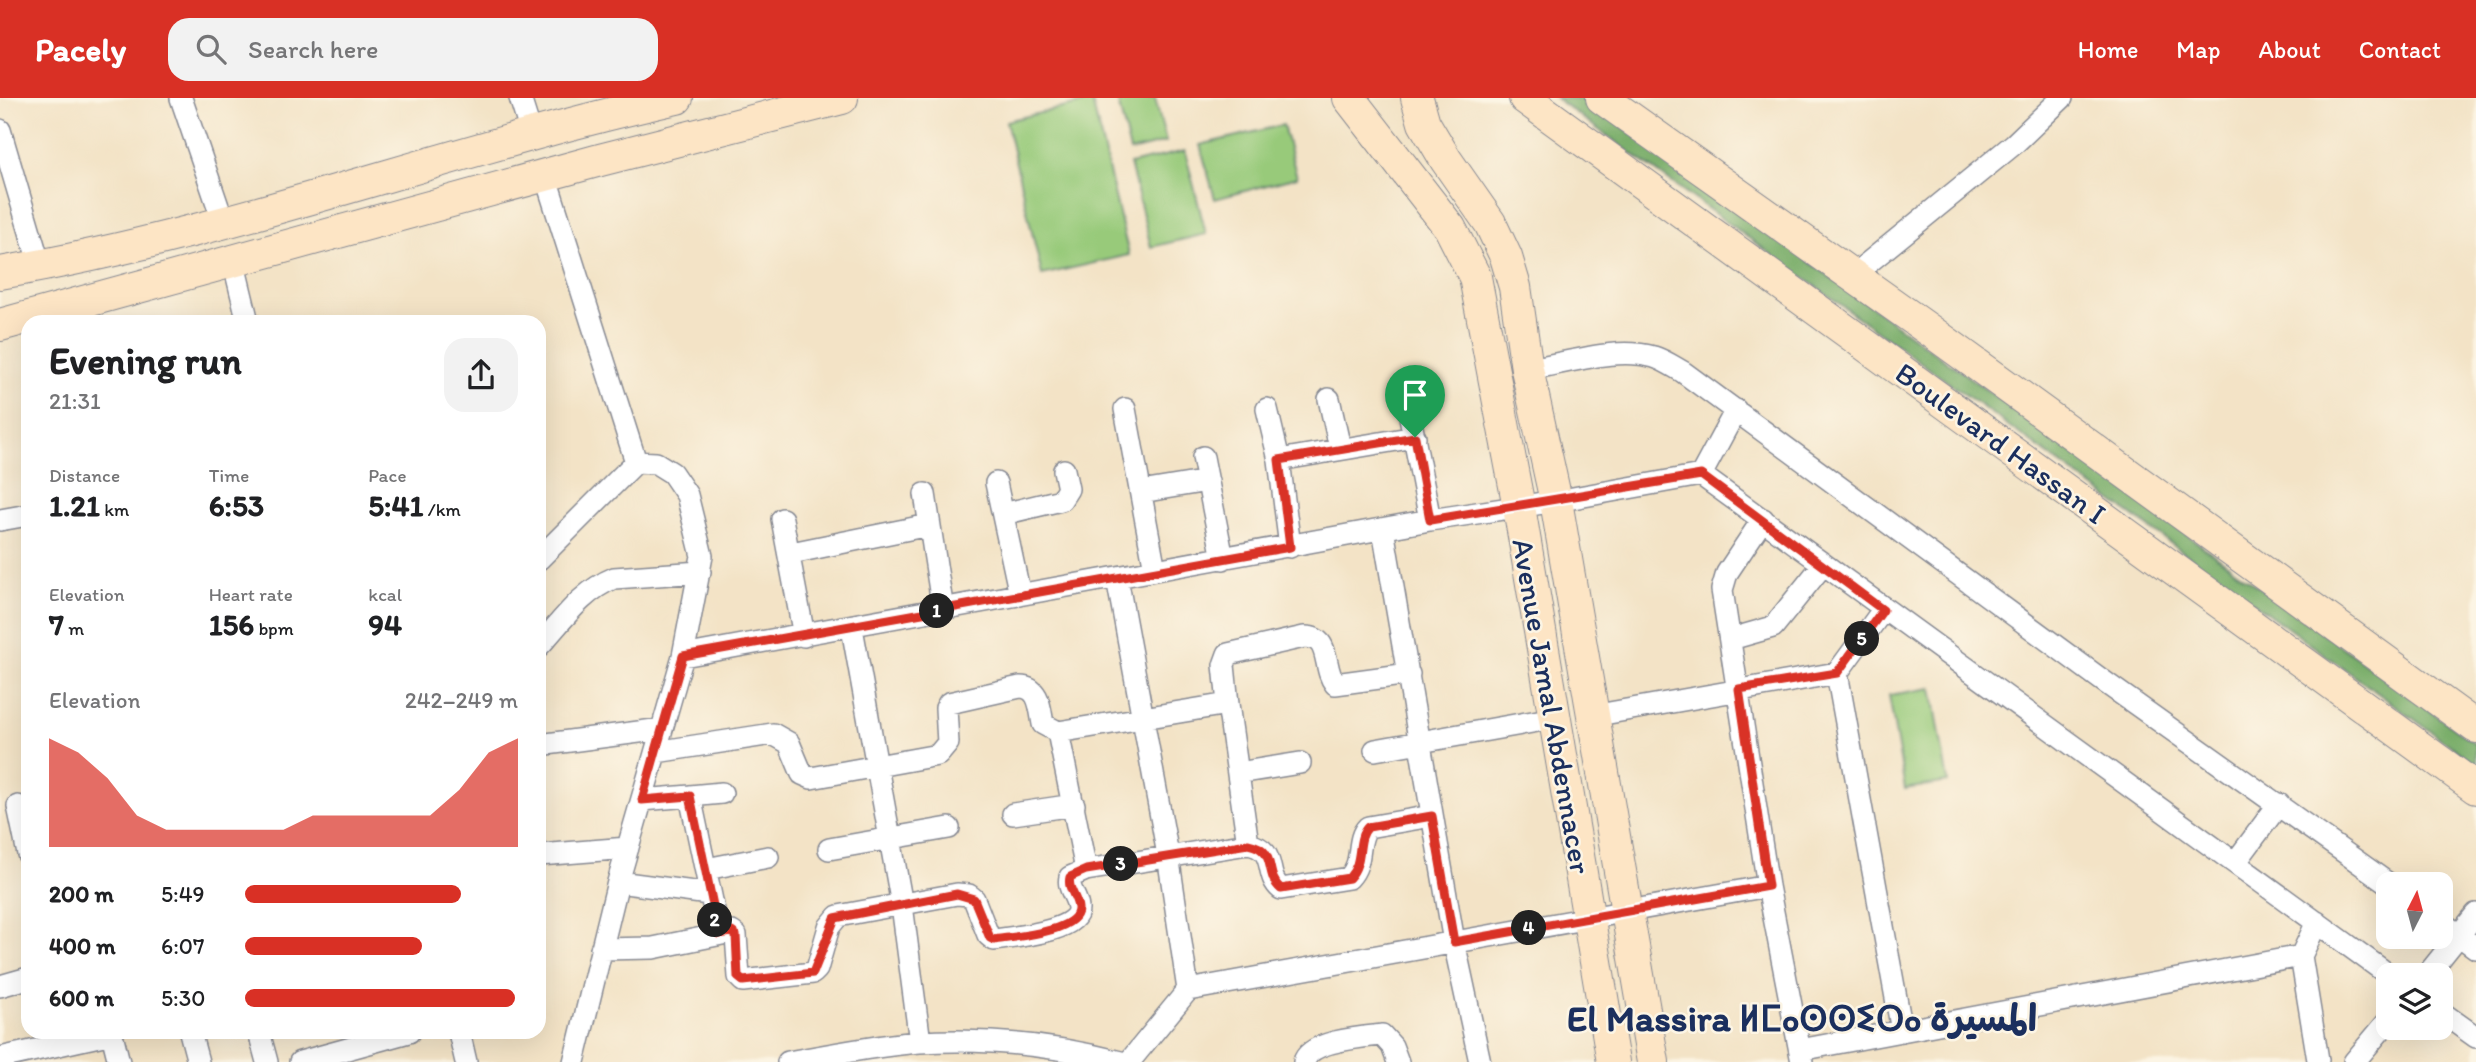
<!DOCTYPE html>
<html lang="en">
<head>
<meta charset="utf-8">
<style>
  :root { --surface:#fff; --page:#f2f2f2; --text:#202124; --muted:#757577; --accent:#d93025 }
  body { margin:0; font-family:Itim,"Playpen Sans Arabic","Noto Sans Tifinagh",sans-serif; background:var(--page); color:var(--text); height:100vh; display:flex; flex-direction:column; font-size:26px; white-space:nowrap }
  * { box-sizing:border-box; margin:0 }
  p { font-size:23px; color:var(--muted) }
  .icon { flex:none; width:38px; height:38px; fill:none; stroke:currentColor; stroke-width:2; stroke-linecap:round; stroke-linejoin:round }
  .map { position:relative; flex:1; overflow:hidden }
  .panel { position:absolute; left:21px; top:217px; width:525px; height:724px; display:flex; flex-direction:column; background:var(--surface); border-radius:21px; box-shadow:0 7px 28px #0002 }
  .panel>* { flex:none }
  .needle { width:46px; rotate:6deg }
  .fabs { position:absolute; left:2376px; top:774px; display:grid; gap:14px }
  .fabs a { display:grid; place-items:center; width:77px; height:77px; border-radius:14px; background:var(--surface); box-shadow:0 7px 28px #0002; font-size:35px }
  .pin { position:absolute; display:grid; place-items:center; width:60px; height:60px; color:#fff; margin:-72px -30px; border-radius:50% 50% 50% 0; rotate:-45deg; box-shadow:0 0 7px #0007 }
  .pin .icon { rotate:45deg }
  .km { position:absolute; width:35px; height:35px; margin:-18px; border-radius:50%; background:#222; color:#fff; font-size:19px; line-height:35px; text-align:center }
  .round { display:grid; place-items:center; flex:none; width:74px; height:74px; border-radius:21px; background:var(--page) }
  .summary { display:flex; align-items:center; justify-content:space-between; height:119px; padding:0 28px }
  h1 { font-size:38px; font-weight:700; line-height:52px }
  .metrics { display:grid; grid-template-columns:repeat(3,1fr); gap:10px; height:119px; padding:7px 28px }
  .metrics div { display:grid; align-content:center }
  .metrics b { font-size:30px; font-weight:700 }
  .metrics small { font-size:19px; font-weight:400 }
  .metrics p { font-size:19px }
  .chart { height:196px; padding:14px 28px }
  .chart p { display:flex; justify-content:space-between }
  .chart svg { width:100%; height:126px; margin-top:7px; fill:var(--accent); opacity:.7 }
  ul { padding:0 28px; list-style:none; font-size:23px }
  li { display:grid; grid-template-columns:112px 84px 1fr; align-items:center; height:52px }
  li i { height:18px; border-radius:9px; background:var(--accent) }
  header { display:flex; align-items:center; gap:42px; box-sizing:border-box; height:98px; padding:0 35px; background:var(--accent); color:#fff }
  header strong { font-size:33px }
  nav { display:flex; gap:38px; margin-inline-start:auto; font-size:24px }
  .search { width:490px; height:63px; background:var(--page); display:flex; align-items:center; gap:18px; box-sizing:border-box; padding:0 24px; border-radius:21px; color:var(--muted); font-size:26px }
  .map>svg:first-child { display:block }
</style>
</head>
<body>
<header>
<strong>Pacely</strong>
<div class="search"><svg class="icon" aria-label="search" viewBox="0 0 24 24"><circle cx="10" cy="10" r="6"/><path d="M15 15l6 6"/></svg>Search here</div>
<nav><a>Home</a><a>Map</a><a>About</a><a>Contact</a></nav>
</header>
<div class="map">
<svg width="2476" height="964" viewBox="0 0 2476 964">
  <rect width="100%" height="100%" fill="#fcf5e5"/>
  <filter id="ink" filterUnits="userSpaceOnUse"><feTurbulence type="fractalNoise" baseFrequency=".0143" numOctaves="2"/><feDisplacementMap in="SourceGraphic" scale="14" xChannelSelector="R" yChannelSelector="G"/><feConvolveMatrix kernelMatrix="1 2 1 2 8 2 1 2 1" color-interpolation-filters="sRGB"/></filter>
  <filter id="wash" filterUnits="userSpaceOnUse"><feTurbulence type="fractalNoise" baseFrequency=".00686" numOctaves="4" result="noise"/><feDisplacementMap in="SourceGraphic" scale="28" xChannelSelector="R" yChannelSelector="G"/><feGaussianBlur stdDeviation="1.57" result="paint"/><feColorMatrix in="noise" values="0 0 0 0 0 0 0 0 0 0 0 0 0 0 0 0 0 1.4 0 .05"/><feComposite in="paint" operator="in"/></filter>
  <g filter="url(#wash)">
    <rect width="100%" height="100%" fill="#f3e3c6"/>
    <path fill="#98ca7a" stroke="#5a7c6c" stroke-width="2" d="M1117 0H1155L1166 44 1130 53Z
      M1092 3 1129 157 1042 177 1006 23Z
      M1283 27 1297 79 1215 101 1200 47Z
      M1185 53 1206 136 1151 149 1130 66Z
      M1932 590 1948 684 1905 691 1889 597Z"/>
    <path fill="#7aae6a" stroke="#4a6e64" stroke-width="2" d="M1555 0H1583L2476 646V666Z"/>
  </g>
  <g filter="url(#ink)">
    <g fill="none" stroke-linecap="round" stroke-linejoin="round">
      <defs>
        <path id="street" d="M181 0 224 126
          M520 0 532 38
          M0 32 40 168
          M233 162 248 224
          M1852 178 2014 46 2062 0
          M1527 271C1567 266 1614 248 1654 259 1664 262 1674 269 1683 274L2106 585 2389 786
          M1405 293 1430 422
          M1329 301 1340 350
          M1125 311 1155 472
          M1267 311 1279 362 1290 449
          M1203 359 1223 461
          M1279 362 1415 339
          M1701 377 1736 312
          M996 385 1020 497
          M1141 394 1208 383
          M925 396 943 512
          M1003 416 1061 402 1068 391 1064 372
          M782 421 804 538
          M1763 421 1727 475 1722 492 1768 788 1802 964
          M0 422 28 417
          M1383 431 1454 844 1480 964
          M791 455 929 427
          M539 461 636 364 545 77
          M1117 480 1168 757 1188 892
          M852 530 902 807 920 944
          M1731 541 1773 529 1822 468
          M539 548C562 523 582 493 614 480L700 474
          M683 558 1430 422 1556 403 1701 377 2389 877
          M1837 575 1902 933
          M1228 606 1248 746C1279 752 1263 776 1281 791L1349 780C1365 763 1355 742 1368 729L1432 718
          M1592 618 1837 575 1883 512
          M1058 634 1086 772 1248 746
          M539 647 662 631
          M1375 652 1555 620
          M656 654 773 636 789 645 802 676 811 680 938 657 948 645 946 610 949 605 1020 589C1040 589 1040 611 1043 626L1058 634 1228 606 1224 567 1228 556 1304 539C1332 538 1322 570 1335 586L1409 576
          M1238 675 1300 665
          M690 698 722 695
          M642 702 690 698 719 836
          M18 708 28 756
          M1013 716 1074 707
          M829 751 949 730
          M539 757 628 750
          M2235 765 2279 706
          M706 771 768 759
          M618 784 709 796
          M2441 824 2476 850
          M601 851 653 850 732 834 736 837 739 879 743 883 813 875 817 871 829 829 838 818 957 796 969 797 974 801 988 837 994 842C1012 839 1080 834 1078 810 1077 798 1067 791 1070 779L1086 772
          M2301 858 2318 962
          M2427 877 2476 816
          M0 888 28 880
          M2441 914 2476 939
          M190 934 198 964
          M259 934 267 964
          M459 934 466 964
          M1800 952 2301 858 2317 824
          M0 960 108 936 113 940 119 964
          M300 964 409 934
          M574 964 618 784 683 558 702 458 687 397 672 375 656 365 636 364
          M788 964C831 957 876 947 920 944 988 940 1055 947 1121 964
          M1129 964 1188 892 1768 788
          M1304 964C1309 943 1362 939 1382 937L1392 948 1398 964
          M2354 964 2389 922"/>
        <path id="secondary" d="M1349 0 1450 130 1475 179 1519 409 1613 964
          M1417 0 1424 25 1446 62 1490 125 1506 159 1515 189 1527 271 1556 403 1653 964
          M1525 0 2476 690
          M1602 0 1932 234 2476 629
          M0 175C230 136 449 51 677 0
          M0 227 600 62 842 0"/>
      </defs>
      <use href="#street" stroke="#878992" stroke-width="24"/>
      <use href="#secondary" stroke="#878992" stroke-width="34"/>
      <use href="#street" stroke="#fff" stroke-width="21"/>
      <use href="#secondary" stroke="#fde5c5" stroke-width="32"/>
    </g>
  </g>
  <g fill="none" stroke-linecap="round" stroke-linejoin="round" filter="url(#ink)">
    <defs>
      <path id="route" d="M1415 339 1430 422 1701 377 1883 512 1837 575 1739 591 1768 788 1454 844 1432 718 1368 729C1355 742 1365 763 1349 780L1281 791C1263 776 1279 752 1248 746L1086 772 1070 779C1067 791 1077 798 1078 810 1080 834 1012 839 994 842L990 840 974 801 957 796 835 820 813 875 743 883 738 879 736 837 732 834 719 836 690 698 642 702 683 558 1290 449 1279 362Z"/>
    </defs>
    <use href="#route" stroke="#fff" stroke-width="14"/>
    <use href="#route" stroke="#d93025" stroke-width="9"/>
  </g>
  <g text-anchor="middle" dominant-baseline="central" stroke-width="5" stroke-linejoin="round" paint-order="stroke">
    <g font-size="30" fill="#1b2f5e" stroke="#fcf5e5">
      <text transform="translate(2001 345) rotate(36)">Boulevard Hassan I</text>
      <text transform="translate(1552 608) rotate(80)">Avenue Jamal Abdennacer</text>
    </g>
    <g font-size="37" font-weight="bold" fill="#1b2f5e" stroke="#fcf5e5">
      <text x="1802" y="920">El Massira ⵍⵎⴰⵙⵙⵉⵔⴰ المسيرة</text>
    </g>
  </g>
</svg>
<div class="fabs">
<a><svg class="needle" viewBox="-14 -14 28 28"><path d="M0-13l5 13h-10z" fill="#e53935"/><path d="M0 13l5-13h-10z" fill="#757577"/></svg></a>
<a><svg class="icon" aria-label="layers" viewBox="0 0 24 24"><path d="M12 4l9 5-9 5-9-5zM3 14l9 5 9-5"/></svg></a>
</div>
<div class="pin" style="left:1415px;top:339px;background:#1e9e55"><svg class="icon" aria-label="arrive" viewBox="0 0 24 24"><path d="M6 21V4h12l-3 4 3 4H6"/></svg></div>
<b class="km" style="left:937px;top:513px">1</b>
<b class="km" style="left:715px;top:822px">2</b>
<b class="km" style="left:1121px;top:766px">3</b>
<b class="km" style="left:1529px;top:830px">4</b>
<b class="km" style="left:1862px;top:541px">5</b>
<section class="panel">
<div class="summary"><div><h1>Evening run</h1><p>21:31</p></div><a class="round"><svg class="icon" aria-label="share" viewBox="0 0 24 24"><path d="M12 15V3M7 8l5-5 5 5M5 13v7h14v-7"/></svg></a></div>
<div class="metrics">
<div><p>Distance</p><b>1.21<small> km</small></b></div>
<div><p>Time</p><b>6:53</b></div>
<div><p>Pace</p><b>5:41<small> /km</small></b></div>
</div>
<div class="metrics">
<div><p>Elevation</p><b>7<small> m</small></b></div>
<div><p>Heart rate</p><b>156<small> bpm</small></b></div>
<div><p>kcal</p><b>94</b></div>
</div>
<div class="chart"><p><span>Elevation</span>242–249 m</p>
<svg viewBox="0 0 160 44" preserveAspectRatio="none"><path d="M0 44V6L10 11L20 20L30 33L40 38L50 38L60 38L70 38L80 38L90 33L100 33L110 33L120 33L130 33L140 24L150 11L160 6V44z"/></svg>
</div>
<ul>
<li><b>200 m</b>5:49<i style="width:79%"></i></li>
<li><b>400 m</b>6:07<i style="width:65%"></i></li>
<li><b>600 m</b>5:30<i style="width:99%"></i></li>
</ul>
</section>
</div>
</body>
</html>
